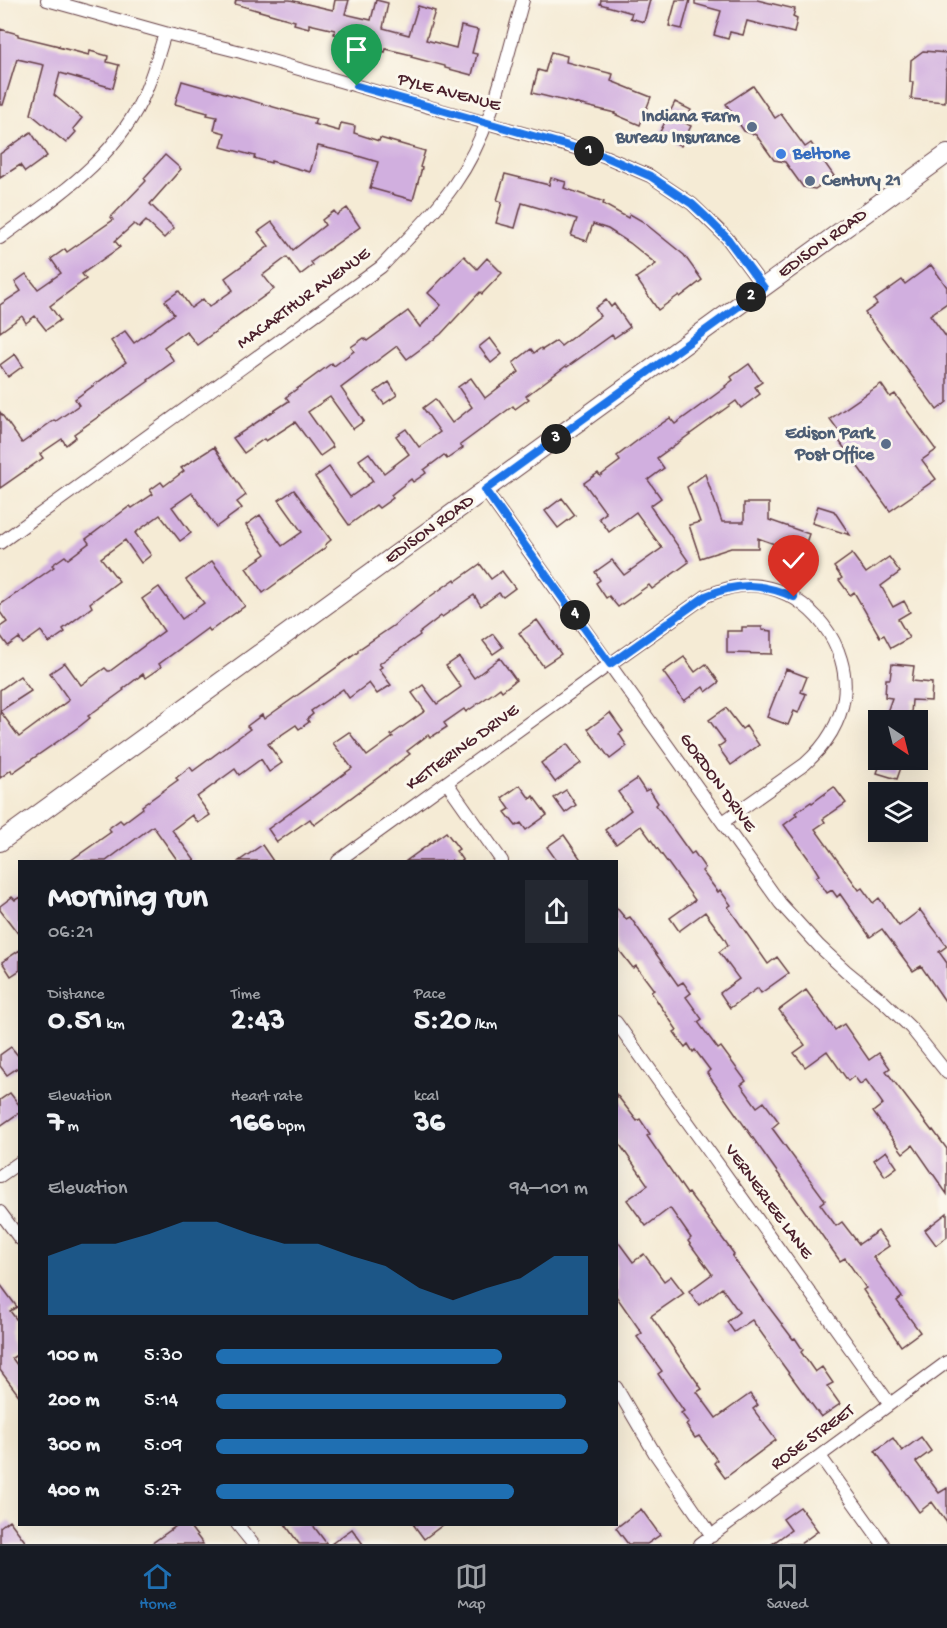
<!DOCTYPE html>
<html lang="en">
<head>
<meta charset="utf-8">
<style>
  :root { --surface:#171b24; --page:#242831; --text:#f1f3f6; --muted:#9ea1a6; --line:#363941; --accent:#1f6fb2 }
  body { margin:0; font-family:"Gochi Hand",sans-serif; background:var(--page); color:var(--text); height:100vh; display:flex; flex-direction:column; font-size:22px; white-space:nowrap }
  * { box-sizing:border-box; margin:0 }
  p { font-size:20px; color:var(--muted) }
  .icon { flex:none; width:33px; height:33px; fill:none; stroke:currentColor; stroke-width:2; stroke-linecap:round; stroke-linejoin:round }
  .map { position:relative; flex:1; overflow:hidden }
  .side { position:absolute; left:18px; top:860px; width:600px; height:666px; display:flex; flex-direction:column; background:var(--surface); border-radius:0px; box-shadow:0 6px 24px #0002 }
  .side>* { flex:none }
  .needle { width:39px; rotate:145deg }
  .fabs { position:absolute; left:868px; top:710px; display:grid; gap:12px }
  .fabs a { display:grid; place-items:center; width:60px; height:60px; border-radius:0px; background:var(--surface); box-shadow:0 6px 24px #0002; font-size:30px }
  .pin { position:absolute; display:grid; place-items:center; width:51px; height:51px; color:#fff; margin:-62px -26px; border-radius:50% 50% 50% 0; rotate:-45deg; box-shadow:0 0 6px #0007 }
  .pin .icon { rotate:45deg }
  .km { position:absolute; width:30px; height:30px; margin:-15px; border-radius:50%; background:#222; color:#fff; font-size:16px; line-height:30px; text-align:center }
  .round { display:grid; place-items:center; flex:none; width:63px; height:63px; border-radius:0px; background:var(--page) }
  .head { display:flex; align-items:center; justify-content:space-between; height:102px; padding:0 30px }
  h1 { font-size:33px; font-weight:800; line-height:45px }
  .stats { display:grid; grid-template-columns:repeat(3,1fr); gap:9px; height:102px; padding:6px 30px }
  .stats div { display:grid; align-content:center }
  .stats b { font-size:30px; font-weight:800 }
  .stats small { font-size:16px; font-weight:400 }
  .stats p { font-size:16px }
  .chart { height:168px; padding:12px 30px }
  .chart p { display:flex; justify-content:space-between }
  .chart svg { width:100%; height:108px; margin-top:6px; fill:var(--accent); opacity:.7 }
  ul { padding:0 30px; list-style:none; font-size:20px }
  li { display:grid; grid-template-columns:96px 72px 1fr; align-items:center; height:45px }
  li i { height:15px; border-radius:8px; background:var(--accent) }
  .tabs { display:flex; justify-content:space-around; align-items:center; height:84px; border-top:2px solid var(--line); background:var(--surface); font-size:16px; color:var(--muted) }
  .tabs a { display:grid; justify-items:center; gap:3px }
  .tabs .current { color:var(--accent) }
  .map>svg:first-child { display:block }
</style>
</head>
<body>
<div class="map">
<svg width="947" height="1544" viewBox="0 0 947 1544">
  <rect width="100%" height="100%" fill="#fbf7ec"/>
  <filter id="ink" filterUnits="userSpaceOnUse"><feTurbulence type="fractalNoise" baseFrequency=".0167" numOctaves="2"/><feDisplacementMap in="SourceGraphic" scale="12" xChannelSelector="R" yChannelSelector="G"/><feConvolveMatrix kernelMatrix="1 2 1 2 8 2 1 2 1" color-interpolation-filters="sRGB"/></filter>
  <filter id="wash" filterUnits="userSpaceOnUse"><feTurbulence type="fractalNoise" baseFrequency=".008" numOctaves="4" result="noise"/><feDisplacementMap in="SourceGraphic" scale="24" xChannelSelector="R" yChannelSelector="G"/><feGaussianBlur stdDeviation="1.35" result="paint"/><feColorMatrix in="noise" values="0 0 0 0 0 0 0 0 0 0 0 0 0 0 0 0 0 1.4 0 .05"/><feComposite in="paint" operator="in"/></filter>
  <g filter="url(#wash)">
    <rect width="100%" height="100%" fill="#f5ebd5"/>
    <g id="blocks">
      <path fill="#d1afdf" d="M236 0H290L333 10 335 0H349L345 14 371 20 376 0 388 3 383 28 409 35 418 6 435 11 426 40 456 48 461 26 478 30 472 53 477 54 472 75 445 68V66L411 57 412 55 386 49 385 52 372 49 374 44 334 34 335 30 309 24V28L294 24 295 21 235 4Z
        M601 0H650L644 22 630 18 632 13 600 4Z
        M676 0H690L682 29 669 26Z
        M695 0H757L795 9 793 17 797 19 794 33 747 21 743 35 730 32 728 39 714 35 721 11 695 4Z
        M0 29 18 34V36L59 46 58 47 89 55 90 51 108 56 107 62 119 65 113 88 60 73 54 95 82 118 73 129 76 132 66 143 31 114 44 65 17 59 3 105H0Z
        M923 51 947 53 945 102 911 99 913 82H910L911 60Z
        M551 52 567 56 566 62 613 74 611 81 651 97 640 125 614 114 615 113 532 93 538 70 545 72Z
        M182 81 316 119 314 124 339 131 341 123 355 126 354 133 379 141 380 138 425 151 420 167 422 168 413 200 370 188 378 162 348 153 318 146 310 172 271 161V163L254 158 255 156 221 147 225 133 214 130 217 117 207 115 208 113 175 104Z
        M753 86 775 118 781 114 805 147 811 143 834 176 815 189 803 187 785 162 774 160 756 135 744 131 726 104Z
        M675 102 691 110 685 123 691 126 681 146 659 134Z
        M31 132 47 156 25 172 20 165 0 178V154Z
        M165 155 181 169 150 204 174 228 164 238 146 221 139 228 134 224 115 241 120 247 82 274 86 279 50 306 60 320 46 330 35 316 26 323 22 316 0 332V305L21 291 15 282 26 274 38 289 61 273 51 259 65 249 67 252 113 220 111 217 146 181 144 178Z
        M505 174 549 185 551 178 566 182 564 188 604 202 603 204 628 218 630 214 642 221 684 255 702 280 680 297 679 295 658 310 636 278 656 264 630 243 608 229 593 224 587 241 571 236 577 219 522 203 515 228 496 223 502 202 497 200Z
        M347 208 360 227 311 262 313 265 300 275 287 257 263 275 274 289 197 345 186 331 164 347 174 361 148 380 149 381 74 434 76 437 66 445 62 439 40 454 43 458 0 488V412L22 443 54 420 56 421 79 405 75 399 126 362 111 341 125 331 134 343 174 314 165 301 179 291 191 308 203 299 209 307 233 290 225 278 269 246 258 232 272 222 293 250 325 225 322 220 334 211 337 215Z
        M464 256 477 269 487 258 502 273 482 294 480 292 441 334 407 359 397 346 341 388 364 421 353 429 330 397 308 412 333 447 320 456 295 422 266 441 264 439 244 453 233 438 289 401 286 397 332 363 334 366 354 351 351 347 364 338 367 341 408 311 420 327 441 305 428 293Z
        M931 265 947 287V303L930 315 947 338V402L937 410 865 313 877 304 874 300 902 280 905 284Z
        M606 300 611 307 614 304 630 327 614 338 612 335 567 367 566 366 526 396 529 399 515 409 513 406 460 445 463 448 447 459 444 455 424 470 426 473 413 482 411 479 391 495 393 498 379 508 376 505 349 525 315 477 329 467 350 497 373 481 359 460 369 453 384 473 409 454 396 436 406 429 419 447 440 432 423 408 435 399 452 423 472 407 458 387 471 378 485 398 519 372 513 363 531 349 534 353 541 348 542 350 556 341 561 346 600 316 595 308Z
        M490 338 502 354 491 363 479 347Z
        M15 354 23 366 8 377 0 365Z
        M749 364 762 382 755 387 760 394 741 408 736 401 657 458 664 468 648 480 661 498 650 506 689 562 652 589 649 585 618 607 609 596 606 598 596 583 600 580 595 572 612 560 624 575 662 548 636 512 609 532 599 518 606 513 584 483 598 473 600 476 620 461 617 456 642 437 670 418 675 424 726 387 725 386 733 380 731 377Z
        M389 382 397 395 384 404 375 392Z
        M881 384 890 397 895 394 936 450 922 460 936 479 890 511 837 438 841 434 830 419Z
        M214 447 246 495 237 502 242 508 216 527 192 493 172 507 191 533 180 541 160 515 135 533 151 555 141 563 125 540 101 558 119 581 90 603 92 607 63 629 65 632 49 643 41 631 23 644 19 638 8 646 0 635V627L7 622 0 612V605L54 567 52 565 65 556 68 559 89 543 86 539 130 506 132 508 153 494 150 490 161 482 164 486 184 471 181 468Z
        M705 474 722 522H744V503H769V520L809 534 802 554 758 538V548H731L700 558 689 525 700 522 687 487Z
        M294 490 331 540 325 545 326 547 263 593 246 568 266 554 246 525 260 515 282 546 302 532 279 500Z
        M562 498 575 515 558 528 545 511Z
        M818 506 834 511 850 535 812 523Z
        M852 554 866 573 889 557 900 572 881 586 893 607 904 601 910 612 898 619 909 638 891 648 884 635 880 637 854 592 850 595 839 580 842 578 834 567Z
        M212 561 245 606 210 631 208 628 159 664 161 667 145 678 143 674 123 689 124 690 88 716 90 718 80 726 12 773 11 770 0 778V690L20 676 31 691 0 711 19 737 69 700 50 673 65 663 81 685 105 668 108 671H110L164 631 142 599 159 587 182 619 204 603 186 580Z
        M480 564 491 579 502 571 515 588 503 597 499 593 481 606 474 595 442 617 441 616 419 633 420 635 379 664 382 667 379 669 391 685 377 694 369 683 349 698 343 689 311 711 313 714 307 719 309 722 299 729 296 725 268 744 282 763 269 772 261 759 239 775 235 769 197 797 210 815 198 823 192 815 172 830 195 861H178L153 826 106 861H70L111 832 109 828 120 820 123 823 143 808 142 806 178 780 176 778 190 767 193 771 250 729 247 726 262 715 264 719 358 652V650L393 626 428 598 455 579 456 581Z
        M537 620 561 654 543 666 519 633Z
        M742 627H762V630L772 631V654L727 653V631H742Z
        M493 634 503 647 493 654 483 641Z
        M459 657 474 678 500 658 516 680 502 691 500 688 492 694 466 712 464 709 444 723 447 727 430 738 428 735 407 751 410 754 314 825 310 819 277 842 268 829 352 768 333 743 349 732 367 756 393 737 391 735 425 711 412 693 423 685 437 704 461 687 446 666Z
        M684 657 695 672 706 664 719 682 706 692 703 687 684 701 663 672Z
        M892 664 914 666 912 681 932 683 931 701 912 700 911 714 887 712 892 698 885 697 886 679H890Z
        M786 669 807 677 801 692 806 694 798 713 794 711 788 725 767 717Z
        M726 708 742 729 746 726 759 745 731 765 718 747 725 742 709 720Z
        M610 713 623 731 619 734 627 746 610 759 588 729Z
        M567 744 581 763 555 782 541 763Z
        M882 759H904L897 779 877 773Z
        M637 779 645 791 649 789 658 803 656 805 691 854 694 852 705 868 702 871 718 892 720 890 731 905 728 907 768 964 777 957 789 973 761 993 758 988 730 1008 720 993 739 979 719 952 728 945 724 938 705 912 679 931 670 918 695 900 641 826 616 844 605 830 631 810 618 792Z
        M520 785 530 799 533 796 547 815 526 830 521 823 516 826 505 812 510 809 502 798Z
        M834 787 846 803 823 819 825 822 815 829 859 890 862 888 873 903 879 898 899 926 920 910 947 946 939 952 947 963V1004L921 966 913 971 882 929 870 937 840 894 837 897 832 890 827 893 816 877 819 875 811 862 784 825 797 815 795 813 811 802 812 803Z
        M566 790 576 805 565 813 554 798Z
        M446 832 459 849 456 851 463 861H406Z
        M564 835 582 861H557L547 847Z
        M262 845 273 861H239Z
        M12 897 15 900 20 897V936L0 910V906Z
        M616 907 626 919 630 917 678 985 683 982 691 993 686 997 702 1019 698 1022 718 1049 721 1047 746 1081 741 1085 757 1107 764 1102 779 1122 772 1128 825 1200 820 1204 836 1226 842 1222 859 1244 878 1231 889 1246 873 1257 902 1297 897 1301 920 1332 901 1346 863 1290 866 1288 845 1258 840 1261 707 1073 710 1070 695 1050 693 1052 688 1044 685 1047 674 1032 677 1030 651 992 654 990 636 966 633 968 616 946Z
        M20 950V970L11 976 2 962Z
        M806 990 835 1030 844 1024 869 1060 879 1053 890 1068 886 1071 932 1131 933 1130 947 1149V1194L913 1145 903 1153 873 1112 883 1104 866 1080 860 1084 854 1076 848 1081 827 1051 805 1067 794 1053 805 1045 779 1010Z
        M11 1047 20 1058V1066L7 1075 0 1066V1055Z
        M10 1093 20 1106V1112L0 1126V1100Z
        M616 1094 637 1121 640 1119 650 1134 647 1136 687 1194 689 1193 734 1254 732 1256 765 1302 793 1339 795 1338 803 1350 801 1352 815 1372 822 1367 833 1383 827 1386 840 1404 821 1417 769 1346 770 1345 752 1320 734 1332 727 1322 739 1312 722 1288 699 1305 689 1291 712 1274 688 1241 691 1238 670 1208 646 1226 627 1200 648 1185 616 1139Z
        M886 1151 897 1167 885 1176 874 1160Z
        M947 1213V1237L936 1245 925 1230Z
        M616 1239 633 1262 644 1254 664 1281 671 1276 684 1293 651 1316 702 1389 697 1392 716 1418 750 1394 758 1405 753 1409 776 1440 725 1478 714 1463 717 1460 699 1436 695 1438 686 1425 689 1423 681 1413 684 1411 658 1374 662 1371 637 1337 642 1333 616 1296Z
        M0 1284 17 1307 10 1311 20 1324V1353L12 1358 20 1369V1397L0 1370Z
        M921 1437 931 1451 916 1462 939 1493 947 1488V1523L932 1502 919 1512 875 1451 893 1438 902 1451Z
        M800 1507 818 1531 800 1544H772L791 1530 783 1519Z
        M641 1509 660 1535 647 1544H628L616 1528Z
        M9 1520 27 1544H0V1527Z
        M179 1524H188L203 1544H151Z
        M285 1524H312L327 1544H299Z
        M413 1524H444L424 1539Z
        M352 1529 363 1544H331Z"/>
    </g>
  </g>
  <g filter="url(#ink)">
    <use href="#blocks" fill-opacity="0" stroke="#643e44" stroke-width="1.5"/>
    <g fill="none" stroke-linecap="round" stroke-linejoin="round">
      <defs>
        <path id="street" d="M47 0 165 33 241 52 415 103 604 156 650 176 692 204 727 238 764 288
          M0 238C57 196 118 158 146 90 154 71 159 52 165 33
          M485 490 780 903 819 946 846 971 884 1002 911 1028 947 1073
          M0 543 381 267C406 240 433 215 454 185 493 130 505 63 523 0
          M447 783 502 861
          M338 861 610 664 706 596C723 589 741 583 760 586 810 593 851 646 844 697 840 724 825 746 805 764L723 822
          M616 1022 890 1404
          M0 1176 20 1162
          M0 1212 20 1239
          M616 1387 654 1452 712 1536
          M820 1456 883 1544
          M237 1524 253 1544
          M700 1544 947 1362"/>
        <path id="secondary" d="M0 842 947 154"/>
      </defs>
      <use href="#street" stroke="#643e44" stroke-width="14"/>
      <use href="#secondary" stroke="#643e44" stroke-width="20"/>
      <use href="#street" stroke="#fff" stroke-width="12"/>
      <use href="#secondary" stroke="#fff" stroke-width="18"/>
    </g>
  </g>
  <g fill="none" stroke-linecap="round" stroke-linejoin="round" filter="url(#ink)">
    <defs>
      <path id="route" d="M357 86 604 156 650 176 692 204 706 217 727 238 764 288 485 490 610 664 706 596C739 582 761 583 794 597"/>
    </defs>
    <use href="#route" stroke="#fff" stroke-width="12"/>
    <use href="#route" stroke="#1a73e8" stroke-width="8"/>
  </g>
  <g fill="#5c6f8a" stroke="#fbf7ec" stroke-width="2">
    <circle cx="752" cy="127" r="6"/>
    <circle cx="810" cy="181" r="6"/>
    <circle cx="886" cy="444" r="6"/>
  </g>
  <circle fill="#3f7fe0" stroke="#fbf7ec" stroke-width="2" cx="781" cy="154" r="6"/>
  <g text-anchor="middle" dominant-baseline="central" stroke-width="6" stroke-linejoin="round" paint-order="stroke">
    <g font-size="18" fill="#4a1f2b" stroke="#fbf7ec">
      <text transform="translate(449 93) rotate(15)">PYLE AVENUE</text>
      <text transform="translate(823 244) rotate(-36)">EDISON ROAD</text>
      <text transform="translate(304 299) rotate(-36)">MACARTHUR AVENUE</text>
      <text transform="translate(430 530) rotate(-36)">EDISON ROAD</text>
      <text transform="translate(463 748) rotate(-36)">KETTERING DRIVE</text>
      <text transform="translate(717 783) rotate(54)">GORDON DRIVE</text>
      <text transform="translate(768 1202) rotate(54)">VERNERLEE LANE</text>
      <text transform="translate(813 1438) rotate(-36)">ROSE STREET</text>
    </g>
    <g font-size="18" font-weight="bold" fill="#4e5e75" stroke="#fbf7ec" text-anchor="end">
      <text x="740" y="117">Indiana Farm<tspan x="740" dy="21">Bureau Insurance</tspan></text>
      <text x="822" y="181" text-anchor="start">Century 21</text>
      <text x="874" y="434">Edison Park<tspan x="874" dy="21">Post Office</tspan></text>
    </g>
    <g font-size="18" font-weight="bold" fill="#366cbe" stroke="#fbf7ec" text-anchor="start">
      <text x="793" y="154">Beltone</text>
    </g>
  </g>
</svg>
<div class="fabs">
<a><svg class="needle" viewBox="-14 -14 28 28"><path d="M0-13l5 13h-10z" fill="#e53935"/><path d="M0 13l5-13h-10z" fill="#9ea1a6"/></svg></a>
<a><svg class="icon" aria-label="layers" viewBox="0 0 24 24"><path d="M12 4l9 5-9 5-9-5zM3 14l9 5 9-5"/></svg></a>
</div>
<div class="pin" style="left:357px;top:86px;background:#1e9e55"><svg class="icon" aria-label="arrive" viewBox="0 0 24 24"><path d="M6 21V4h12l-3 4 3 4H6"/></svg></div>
<div class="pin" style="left:794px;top:597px;background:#d93025"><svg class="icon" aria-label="check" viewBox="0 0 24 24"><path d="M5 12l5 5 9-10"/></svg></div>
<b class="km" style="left:589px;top:151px">1</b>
<b class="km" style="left:751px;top:297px">2</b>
<b class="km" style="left:556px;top:439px">3</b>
<b class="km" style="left:575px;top:615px">4</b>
<section class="side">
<div class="head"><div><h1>Morning run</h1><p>06:21</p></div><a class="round"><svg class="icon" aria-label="share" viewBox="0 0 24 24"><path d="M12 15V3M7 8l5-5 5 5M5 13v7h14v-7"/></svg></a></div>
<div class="stats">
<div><p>Distance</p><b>0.51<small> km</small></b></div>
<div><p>Time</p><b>2:43</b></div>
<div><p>Pace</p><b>5:20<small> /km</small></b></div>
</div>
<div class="stats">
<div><p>Elevation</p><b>7<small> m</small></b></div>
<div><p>Heart rate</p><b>166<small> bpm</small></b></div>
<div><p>kcal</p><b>36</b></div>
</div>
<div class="chart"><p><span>Elevation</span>94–101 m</p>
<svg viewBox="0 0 160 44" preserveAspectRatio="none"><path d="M0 44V20L10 15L20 15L30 11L40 6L50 6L60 11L70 15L80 15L90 20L100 24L110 33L120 38L130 33L140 29L150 20L160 20V44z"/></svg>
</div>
<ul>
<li><b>100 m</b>5:30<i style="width:77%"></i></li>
<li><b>200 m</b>5:14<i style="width:94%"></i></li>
<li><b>300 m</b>5:09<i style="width:100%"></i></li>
<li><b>400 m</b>5:27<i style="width:80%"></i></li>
</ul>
</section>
</div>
<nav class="tabs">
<a class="current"><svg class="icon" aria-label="home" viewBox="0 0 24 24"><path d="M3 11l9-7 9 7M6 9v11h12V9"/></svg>Home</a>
<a><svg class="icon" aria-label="map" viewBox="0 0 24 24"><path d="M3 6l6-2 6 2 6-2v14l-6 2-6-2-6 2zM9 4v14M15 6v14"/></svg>Map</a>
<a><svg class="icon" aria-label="saved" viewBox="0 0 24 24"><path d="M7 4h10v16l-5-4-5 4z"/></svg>Saved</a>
</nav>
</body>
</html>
